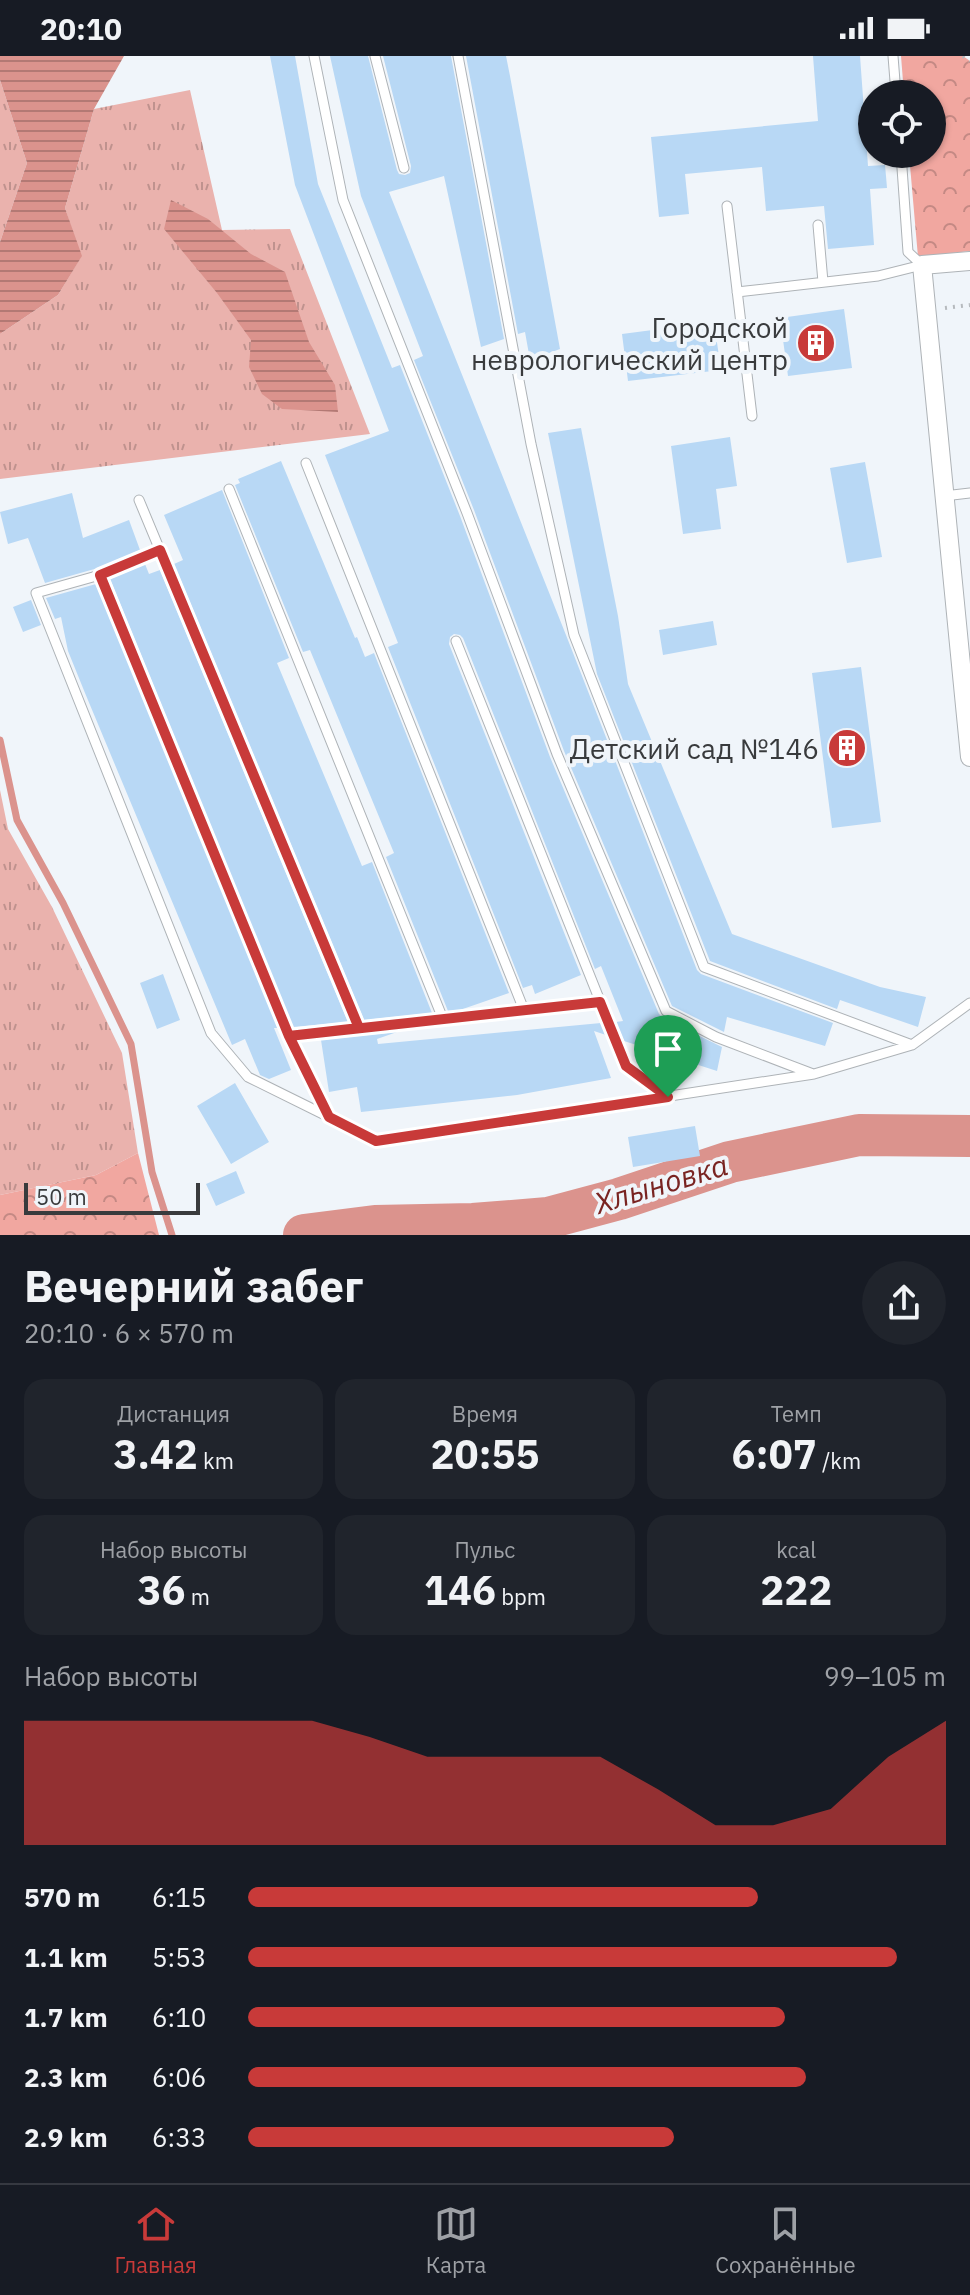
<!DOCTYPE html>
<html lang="ru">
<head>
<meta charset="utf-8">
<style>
  :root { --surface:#171b24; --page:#20242c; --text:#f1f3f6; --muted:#9ea1a6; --line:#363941; --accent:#c83a39 }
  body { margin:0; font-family:"IBM Plex Sans",sans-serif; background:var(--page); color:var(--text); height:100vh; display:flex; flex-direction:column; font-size:30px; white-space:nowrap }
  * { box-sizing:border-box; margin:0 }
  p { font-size:26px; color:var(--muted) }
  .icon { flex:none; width:44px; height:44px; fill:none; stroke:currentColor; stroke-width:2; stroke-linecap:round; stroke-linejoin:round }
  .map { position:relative; height:1179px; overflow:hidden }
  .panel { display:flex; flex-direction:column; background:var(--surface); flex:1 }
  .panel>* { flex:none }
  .fabs { position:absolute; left:858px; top:24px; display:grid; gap:16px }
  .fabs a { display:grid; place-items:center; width:88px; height:88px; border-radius:50%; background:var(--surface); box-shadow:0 2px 6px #0004; font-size:40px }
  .scale { position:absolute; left:24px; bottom:20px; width:176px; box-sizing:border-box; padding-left:8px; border:4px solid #393b3d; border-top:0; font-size:22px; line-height:28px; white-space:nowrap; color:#393b3d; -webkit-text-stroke:6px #f0f5fa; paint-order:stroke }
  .pin { position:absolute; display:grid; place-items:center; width:68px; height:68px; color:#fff; margin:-82px -34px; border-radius:50% 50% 50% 0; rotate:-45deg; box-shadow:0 0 8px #0007 }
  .pin .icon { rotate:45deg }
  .round { display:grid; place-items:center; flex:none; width:84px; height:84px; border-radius:42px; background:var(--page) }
  .summary { display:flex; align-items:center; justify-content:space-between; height:136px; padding:0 24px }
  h1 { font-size:44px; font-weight:800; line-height:60px }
  .figures { display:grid; grid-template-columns:repeat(3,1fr); gap:12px; height:136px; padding:8px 24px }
  .figures div { display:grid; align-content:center; border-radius:20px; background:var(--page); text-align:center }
  .figures b { font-size:40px; font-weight:800 }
  .figures small { font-size:22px; font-weight:400 }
  .figures p { font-size:22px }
  .chart { height:224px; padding:16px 24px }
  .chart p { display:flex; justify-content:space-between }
  .chart svg { width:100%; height:144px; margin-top:8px; fill:var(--accent); opacity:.7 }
  ul { padding:0 24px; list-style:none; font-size:26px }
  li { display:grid; grid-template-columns:128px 96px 1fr; align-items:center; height:60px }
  li i { height:20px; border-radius:10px; background:var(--accent) }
  .status { display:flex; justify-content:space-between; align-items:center; height:56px; padding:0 40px; background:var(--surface); direction:ltr }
  .status svg { height:22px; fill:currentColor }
  .tabs { display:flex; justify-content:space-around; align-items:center; height:112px; border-top:2px solid var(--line); background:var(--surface); font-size:22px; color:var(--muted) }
  .tabs a { display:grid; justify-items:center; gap:4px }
  .tabs .active { color:var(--accent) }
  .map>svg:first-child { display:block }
</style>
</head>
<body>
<div class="status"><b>20:10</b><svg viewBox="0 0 49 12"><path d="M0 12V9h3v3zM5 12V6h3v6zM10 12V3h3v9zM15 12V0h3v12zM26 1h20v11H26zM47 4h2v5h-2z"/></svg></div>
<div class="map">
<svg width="970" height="1179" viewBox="0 0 970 1179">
  <defs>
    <pattern id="grass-tufts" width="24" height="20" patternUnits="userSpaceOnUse" patternTransform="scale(2)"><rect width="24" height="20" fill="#eab2ad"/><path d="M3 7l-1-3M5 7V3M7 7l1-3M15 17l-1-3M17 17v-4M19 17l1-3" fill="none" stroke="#bf928e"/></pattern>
    <pattern id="forest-crowns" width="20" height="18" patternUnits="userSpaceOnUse" patternTransform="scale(2)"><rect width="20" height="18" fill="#f1a7a0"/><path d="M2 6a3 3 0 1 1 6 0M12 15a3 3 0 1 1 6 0" fill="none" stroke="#c48984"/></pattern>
    <pattern id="water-rules" width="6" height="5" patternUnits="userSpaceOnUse" patternTransform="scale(2)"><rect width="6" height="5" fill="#db938d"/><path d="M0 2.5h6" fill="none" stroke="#b37974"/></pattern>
  </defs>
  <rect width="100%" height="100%" fill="#f0f5fa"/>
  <path fill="url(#grass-tufts)" d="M0 24 27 107 0 186Z
    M190 34 222 174 290 173 370 378 0 423V278L58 239 81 201 65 152 94 53Z
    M0 734 8 773 52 851 122 997 138 1097 96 1119 0 1139Z"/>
  <path fill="url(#forest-crowns)" d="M901 0H963L970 5V195L918 201 909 98H932V38H904Z
    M138 1097 159 1179H0V1139L96 1119Z"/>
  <path fill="url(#water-rules)" d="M0 0H124L94 53 65 152 82 200 58 239 0 278V186L27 107 0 24Z
    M171 144 208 163 251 198 285 216 309 286 335 329 338 356 282 353 262 338 249 311 251 284 217 237 164 173Z"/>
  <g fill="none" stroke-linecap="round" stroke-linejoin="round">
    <path stroke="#db938d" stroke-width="7" d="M0 684 17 764 63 847 131 988 152 1116 172 1179"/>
    <path stroke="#db938d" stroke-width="42" d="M304 1179 375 1170 473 1168 548 1162 619 1143 730 1106 859 1079 970 1080"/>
  </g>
  <path fill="#b8d8f5" d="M270 0H295L318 128 392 312 400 309 460 460 550 701 659 958 663 962 722 991 717 1015 624 985 616 966 623 965 601 910 595 913 463 582 460 579 454 578 450 581 449 588 581 919 535 938 532 929 523 932 388 591 398 587 325 399 389 375 295 129Z
    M330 0H368L397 114 399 118 405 119 410 117 411 110 383 0H451L504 283 481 291 444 120 389 136 566 579 697 914 701 918 833 967 825 990 727 961 724 976 672 950 564 695 474 454 414 304 423 300 361 140Z
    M466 0H506L510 20 560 293 530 304 525 276 518 278Z
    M813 0H860L868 110 885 109 886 120 887 132 870 133 874 189 828 193 824 150 766 155 762 111 685 118 689 158 659 161 651 81 818 65Z
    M844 253 852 312 788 320 780 262Z
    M714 266 721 314 628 325 622 278Z
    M581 372 618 560 628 628 732 878 880 931 926 941 918 971 840 944 837 953 710 905 597 618 548 377Z
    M730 381 737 430 716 433 721 473 683 478 671 390Z
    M281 405 355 582 357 581 365 601 374 597 509 937 460 954 448 955 386 801 394 797 310 594 303 596 235 429 240 427 238 423Z
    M865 406 882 501 847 507 830 412Z
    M222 434 289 602 277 607 362 810 372 806 432 957 364 964 174 508 183 504 164 459Z
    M72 437 83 482 129 464 140 494 98 512 45 527 28 482 8 488 0 456Z
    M145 508 149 518 160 514 348 966 293 971 110 523Z
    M96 528 278 972H274L291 1014 269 1023 260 1019 245 983 232 989 85 637 68 595 61 561 55 563 46 542Z
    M31 544 41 569 23 576 13 551Z
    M713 565 717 589 663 599 659 574Z
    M861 611 881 766 832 772 812 617Z
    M163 918 180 964 157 973 140 927Z
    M601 967 606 979 594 975 611 1022 517 1039 361 1056 357 1031 329 1036 321 984 397 976 377 983 378 988Z
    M235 1027 269 1086 231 1108 197 1050Z
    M695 1070 700 1100 633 1111 628 1081Z
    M236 1115 245 1137 216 1150 206 1128Z"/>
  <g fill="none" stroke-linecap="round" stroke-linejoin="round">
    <defs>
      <path id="lane" d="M314 0 343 144 467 457 557 698 666 955 716 981 813 1018
        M375 0 404 112
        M458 0 531 388 574 579 704 911 912 989
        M893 0 896 38
        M901 98 908 196 922 209
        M727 150 752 360
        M818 169 823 226
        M737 236 878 220 922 209
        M306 407 524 954
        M229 433 443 963
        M944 440 970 437
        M139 444 359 972
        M160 494 100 519 289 980 329 1061 376 1085 814 1018 912 989 970 947
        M100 519 36 537 211 977 248 1021 329 1061
        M456 585 626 1010 668 1041
        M289 980 600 946"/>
      <path id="street" d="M970 205 922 209 970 701"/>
    </defs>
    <use href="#lane" stroke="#aeb3b7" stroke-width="11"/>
    <use href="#street" stroke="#aeb3b7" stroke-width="20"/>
    <path stroke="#b6babe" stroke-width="4" stroke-dasharray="2 6" stroke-linecap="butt" d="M963 0 970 5
      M945 252 970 249"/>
    <use href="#lane" stroke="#fff" stroke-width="9"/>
    <use href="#street" stroke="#fff" stroke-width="18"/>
  </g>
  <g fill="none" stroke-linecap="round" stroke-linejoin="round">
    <defs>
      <path id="route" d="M668 1041 626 1010 600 946 289 980 100 519 160 494 359 972 289 980 329 1061 376 1085 668 1041"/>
    </defs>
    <use href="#route" stroke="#fff" stroke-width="16"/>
    <use href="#route" stroke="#c83a39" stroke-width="10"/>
  </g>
  <defs>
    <symbol id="building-disc" viewBox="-11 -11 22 22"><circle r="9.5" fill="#c83a39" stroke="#f0f5fa"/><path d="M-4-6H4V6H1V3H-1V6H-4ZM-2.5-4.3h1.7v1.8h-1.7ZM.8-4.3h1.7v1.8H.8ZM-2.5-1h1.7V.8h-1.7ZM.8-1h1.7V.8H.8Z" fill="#fff"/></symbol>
  </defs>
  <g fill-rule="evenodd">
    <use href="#building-disc" x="794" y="265" width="44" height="44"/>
    <use href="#building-disc" x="825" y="670" width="44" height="44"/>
  </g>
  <g text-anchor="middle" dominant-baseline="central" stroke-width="8" stroke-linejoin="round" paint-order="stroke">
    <g font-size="28" fill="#393b3d" stroke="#f0f5fa" text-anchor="end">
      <text x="788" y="271">Городской<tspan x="788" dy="32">неврологический центр</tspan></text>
      <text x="819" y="692">Детский сад №146</text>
    </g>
    <g font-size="30" font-style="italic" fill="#792422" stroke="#f0f5fa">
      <text transform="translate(661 1127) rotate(-17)">Хлыновка</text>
    </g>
  </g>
</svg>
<div class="fabs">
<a><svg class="icon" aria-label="locate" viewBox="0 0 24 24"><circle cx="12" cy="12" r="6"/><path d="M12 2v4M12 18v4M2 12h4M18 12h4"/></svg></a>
</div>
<div class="scale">50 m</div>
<div class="pin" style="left:668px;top:1041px;background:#1e9e55"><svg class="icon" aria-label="arrive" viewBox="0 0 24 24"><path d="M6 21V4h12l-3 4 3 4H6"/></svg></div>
</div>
<section class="panel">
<div class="summary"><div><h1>Вечерний забег</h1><p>20:10 · 6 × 570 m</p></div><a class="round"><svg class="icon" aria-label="share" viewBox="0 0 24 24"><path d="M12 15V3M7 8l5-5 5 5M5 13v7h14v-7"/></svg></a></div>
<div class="figures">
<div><p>Дистанция</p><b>3.42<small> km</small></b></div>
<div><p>Время</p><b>20:55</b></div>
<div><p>Темп</p><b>6:07<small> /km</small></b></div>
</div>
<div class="figures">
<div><p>Набор высоты</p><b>36<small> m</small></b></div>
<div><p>Пульс</p><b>146<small> bpm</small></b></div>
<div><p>kcal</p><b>222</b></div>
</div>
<div class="chart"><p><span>Набор высоты</span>99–105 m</p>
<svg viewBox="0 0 160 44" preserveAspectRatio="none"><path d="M0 44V6L10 6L20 6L30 6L40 6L50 6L60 11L70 17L80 17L90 17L100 17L110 27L120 38L130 38L140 33L150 17L160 6V44z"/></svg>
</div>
<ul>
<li><b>570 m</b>6:15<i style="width:73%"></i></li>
<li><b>1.1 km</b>5:53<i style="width:93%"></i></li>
<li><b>1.7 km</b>6:10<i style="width:77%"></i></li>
<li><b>2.3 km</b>6:06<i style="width:80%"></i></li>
<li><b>2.9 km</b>6:33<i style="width:61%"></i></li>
</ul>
</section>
<nav class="tabs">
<a class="active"><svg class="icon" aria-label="home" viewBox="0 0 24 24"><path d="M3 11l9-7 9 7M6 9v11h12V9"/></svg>Главная</a>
<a><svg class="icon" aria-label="map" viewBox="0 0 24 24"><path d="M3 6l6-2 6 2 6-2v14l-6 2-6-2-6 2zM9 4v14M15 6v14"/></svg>Карта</a>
<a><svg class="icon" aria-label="saved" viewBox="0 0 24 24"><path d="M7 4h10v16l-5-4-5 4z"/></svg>Сохранённые</a>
</nav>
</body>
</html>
